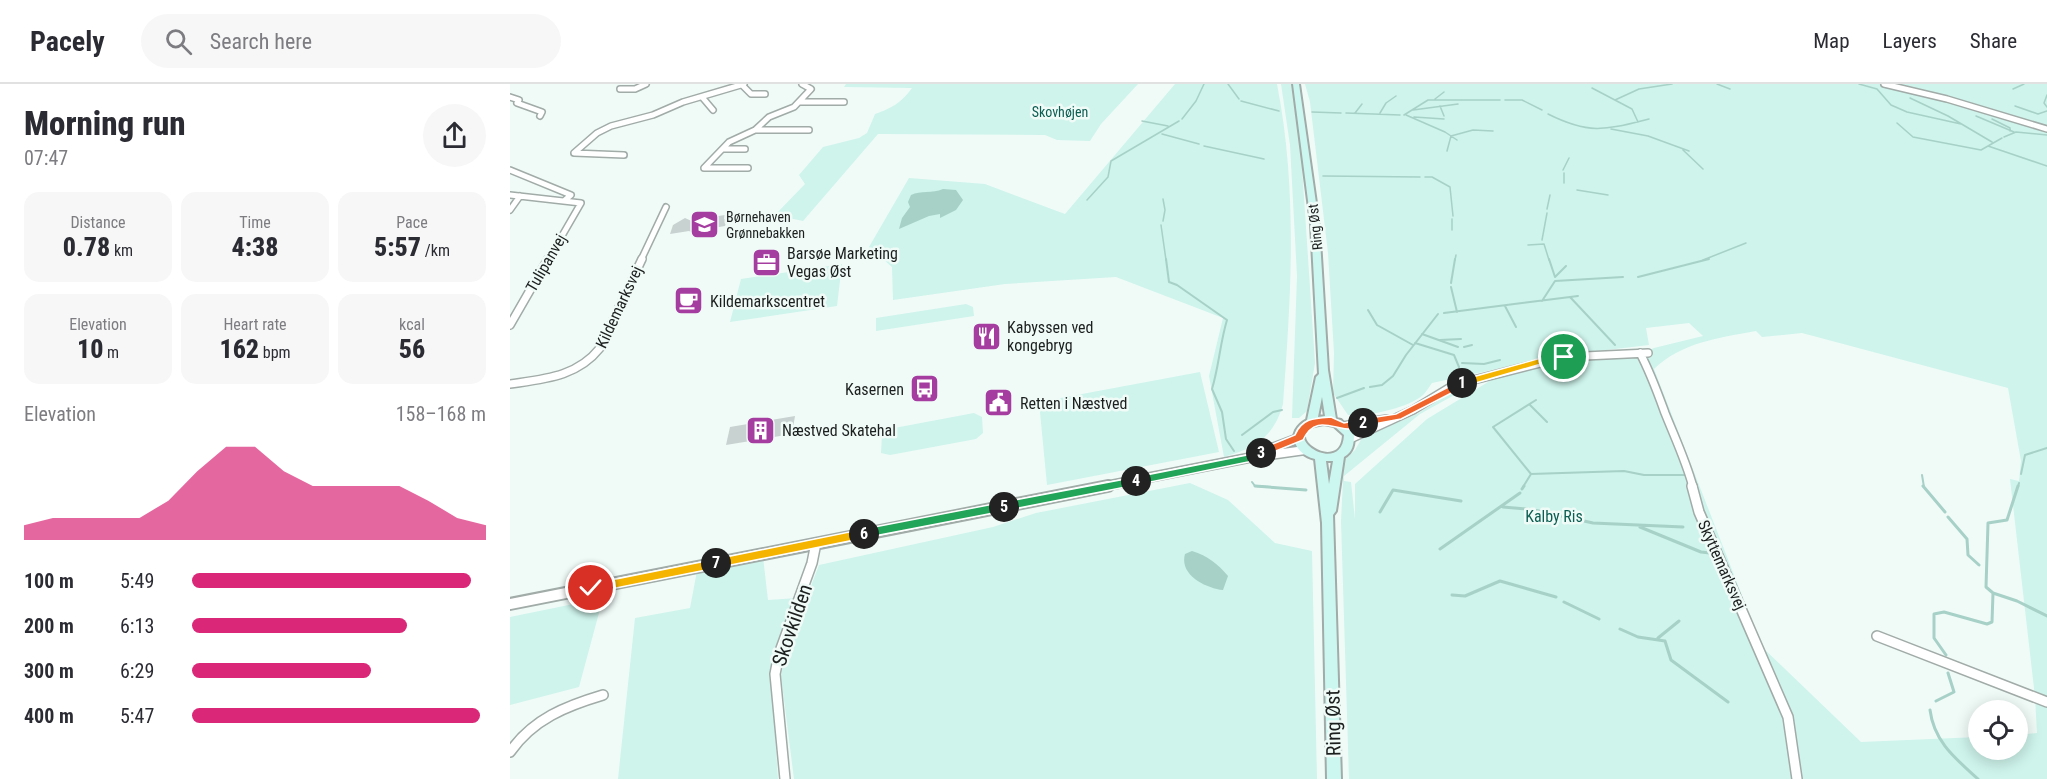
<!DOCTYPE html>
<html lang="en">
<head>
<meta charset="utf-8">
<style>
  :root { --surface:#fff; --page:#f7f7f7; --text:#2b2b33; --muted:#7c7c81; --line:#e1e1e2; --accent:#db2777 }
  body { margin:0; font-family:"Roboto Condensed",sans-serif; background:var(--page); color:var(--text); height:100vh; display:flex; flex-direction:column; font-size:22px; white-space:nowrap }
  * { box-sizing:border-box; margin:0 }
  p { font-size:20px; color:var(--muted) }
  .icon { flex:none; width:33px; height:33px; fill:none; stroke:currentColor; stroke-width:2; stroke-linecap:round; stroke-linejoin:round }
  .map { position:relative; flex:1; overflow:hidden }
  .details { display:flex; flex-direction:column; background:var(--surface); width:510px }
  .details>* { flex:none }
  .buttons { position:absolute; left:1458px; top:616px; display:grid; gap:12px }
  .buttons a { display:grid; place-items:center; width:60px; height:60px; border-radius:50%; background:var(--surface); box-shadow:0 3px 15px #0003; font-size:30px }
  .pin { position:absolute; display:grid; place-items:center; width:51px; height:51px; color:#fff; margin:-26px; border:3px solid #fff; border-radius:50%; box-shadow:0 2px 6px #0007 }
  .km { position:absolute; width:30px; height:30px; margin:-15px; border-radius:50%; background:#222; color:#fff; font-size:16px; line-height:30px; text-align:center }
  .round { display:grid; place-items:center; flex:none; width:63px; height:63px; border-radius:32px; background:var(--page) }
  .overview { display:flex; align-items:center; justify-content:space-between; height:102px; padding:0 24px }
  h1 { font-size:33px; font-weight:800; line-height:45px }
  .stats { display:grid; grid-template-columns:repeat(3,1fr); gap:9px; height:102px; padding:6px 24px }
  .stats div { display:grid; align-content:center; border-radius:15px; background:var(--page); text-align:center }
  .stats b { font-size:26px; font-weight:800 }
  .stats small { font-size:16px; font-weight:400 }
  .stats p { font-size:16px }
  .chart { height:168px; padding:12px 24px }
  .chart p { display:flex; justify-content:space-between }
  .chart svg { width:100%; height:108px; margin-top:6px; fill:var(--accent); opacity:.7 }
  ul { padding:0 24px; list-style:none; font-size:20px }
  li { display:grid; grid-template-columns:96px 72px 1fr; align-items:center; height:45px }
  li i { height:15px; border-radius:8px; background:var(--accent) }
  header { display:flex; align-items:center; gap:36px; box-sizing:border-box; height:84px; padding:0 30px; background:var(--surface); border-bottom:2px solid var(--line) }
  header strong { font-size:28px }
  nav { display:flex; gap:33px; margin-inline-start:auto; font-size:21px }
  .search { width:420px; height:54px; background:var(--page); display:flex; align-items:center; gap:15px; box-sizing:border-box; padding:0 21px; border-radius:33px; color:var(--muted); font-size:22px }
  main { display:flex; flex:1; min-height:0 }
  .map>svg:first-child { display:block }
</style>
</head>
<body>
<header>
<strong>Pacely</strong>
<div class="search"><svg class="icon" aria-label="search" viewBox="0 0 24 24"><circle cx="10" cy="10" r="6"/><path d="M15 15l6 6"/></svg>Search here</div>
<nav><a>Map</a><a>Layers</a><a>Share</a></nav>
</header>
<main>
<section class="details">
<div class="overview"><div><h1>Morning run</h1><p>07:47</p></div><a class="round"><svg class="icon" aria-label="share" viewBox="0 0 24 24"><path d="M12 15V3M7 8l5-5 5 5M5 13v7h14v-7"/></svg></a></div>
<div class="stats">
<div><p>Distance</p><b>0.78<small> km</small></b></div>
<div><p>Time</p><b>4:38</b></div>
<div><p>Pace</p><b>5:57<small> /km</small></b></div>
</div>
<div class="stats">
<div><p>Elevation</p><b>10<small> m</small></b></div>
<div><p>Heart rate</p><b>162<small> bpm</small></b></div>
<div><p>kcal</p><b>56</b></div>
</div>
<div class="chart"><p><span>Elevation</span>158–168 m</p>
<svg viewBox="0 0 160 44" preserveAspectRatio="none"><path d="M0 44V38L10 35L20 35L30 35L40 35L50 28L60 16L70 6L80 6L90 16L100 22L110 22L120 22L130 22L140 28L150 35L160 38V44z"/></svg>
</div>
<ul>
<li><b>100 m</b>5:49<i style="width:95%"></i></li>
<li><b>200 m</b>6:13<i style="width:73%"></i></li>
<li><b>300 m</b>6:29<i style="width:61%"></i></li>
<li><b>400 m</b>5:47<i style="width:98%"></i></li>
</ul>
</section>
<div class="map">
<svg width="1537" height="695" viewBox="0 0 1537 695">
  <rect width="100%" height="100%" fill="#f0fbf8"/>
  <path fill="#cef4eb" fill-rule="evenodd" d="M336 0H628L591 40 580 57 547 56 535 51 368 50 293 137 265 131 295 100 289 91 313 63 349 54 357 49 365 30C382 24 391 19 402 4L334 3Z
    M665 0H767C788 108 781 211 773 320 764 353 745 364 714 373L699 292 713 234 606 193 495 200 383 216 382 183 359 163 399 94 475 100 555 130Z
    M771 0H781L791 68 805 279 797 327 789 334H782L787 192 780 61Z
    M795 0H1537V695H839L831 437 834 376 845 366 852 354 907 330 948 304 968 298 910 330 834 392V397L841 398 845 435V400L917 335 983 295 1049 277 1122 273 1144 264 1193 252 1179 239 1136 244 1139 261 1046 272 922 299C919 303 916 308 913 311 898 324 857 333 838 331L823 309 824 269 818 169 800 18ZM1246 247 1252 253 1292 249 1498 304 1511 377 1509 397 1500 395 1525 613 1527 649 1508 651V666H1468V653L1351 658 1252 563 1144 285C1172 258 1209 254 1246 247Z
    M332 180 327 222 220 238 231 195Z
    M456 220 463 223 464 232 366 247V234Z
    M690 288 709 368 537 401 529 318Z
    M464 329 472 333 473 349 466 355 380 371 371 369 372 350 379 345Z
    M680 399 718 416 765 459 802 467 807 695H284L271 592 275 570 309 481 483 443 526 429Z
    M253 473 258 516 288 514 265 569 261 591 268 695H108L125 534 180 524 187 487Z
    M93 514 69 603 0 621V533Z"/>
  <path fill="#a7d0c7" d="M433 105 446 106 453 116 446 126 430 134V130L419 132 389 145 392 134 400 123 398 118 401 111C411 106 422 110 433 105Z
    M682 467C698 472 708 480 718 492L713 506C696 504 669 491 675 470Z"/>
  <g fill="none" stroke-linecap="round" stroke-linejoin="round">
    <path stroke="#a7d0c7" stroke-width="1.5" d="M718 0 729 15
      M1207 0 1220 5
      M1349 0 1367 5 1381 21 1397 28 1451 40
      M1082 4 1122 25 1128 38
      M1503 5 1514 0
      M1537 11 1534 19 1537 23
      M1400 14 1438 32 1482 58
      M925 15 934 8
      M995 16H1012L1032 26
      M1105 16 1129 5 1162 0
      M731 17 769 27
      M930 22 934 32
      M1505 22 1528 30 1537 27
      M903 26 948 20
      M802 28 831 29
      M836 29 890 31
      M845 29 852 20
      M870 29 876 19 886 12
      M1038 30C1080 51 1095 46 1139 35
      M894 31 918 16H990
      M896 31 935 48 947 56
      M1466 32 1504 48
      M904 33 934 35
      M672 35 686 17 694 0
      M1482 35 1500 44V47
      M632 37 658 42
      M1387 39 1403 53 1471 66 1492 54
      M1101 45 1138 52 1179 67
      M652 50 689 60
      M1494 53 1506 48 1537 51
      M694 62 754 75
      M1478 62 1537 82
      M1173 66 1193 85
      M937 67 941 52 963 46 983 47
      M1053 86 1059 74
      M1054 89V99
      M813 92 910 93
      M915 93H922L940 103 943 132
      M1067 106 1098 111
      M653 115 655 126 653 137
      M577 116 598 93 601 77 669 37
      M1037 125 1040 111
      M942 135V146
      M651 141 656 176
      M1032 156 1037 129
      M1018 161 1034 160 1039 176
      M945 176 946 171
      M1193 176 1236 159"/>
    <path stroke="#a7d0c7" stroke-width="2" d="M656 175 659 198 667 201 717 236C710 259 709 282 702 305L712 328 716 355 724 367
      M1039 175 1045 193 1056 182
      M1128 193 1199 175
      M941 199 945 175
      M941 203 947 228
      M1060 213 1105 261
      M1032 217 1045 197 1113 193
      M995 222 1006 243
      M858 226 867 241 903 261
      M934 229 1068 212
      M912 250 948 263
      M930 256 951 255
      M905 259 944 271 949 283
      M954 263 962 261
      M952 279 974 280 990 276
      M860 303 872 301 883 292 896 271 928 230
      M827 314 854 304
      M1020 321 1037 338
      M732 351 763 328 772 326
      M1021 390 983 343 1026 316
      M1511 390 1515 371 1537 364
      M1412 391 1414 403
      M742 398 745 402 759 403
      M1013 403 1021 390 1114 387 1134 391H1175
      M1508 403 1509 399"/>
    <path stroke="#a7d0c7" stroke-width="3" d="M745 402 796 406
      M1413 402 1435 428
      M1508 402 1497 436 1478 439 1476 503 1483 509 1507 517 1537 532
      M1012 405 1014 402
      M993 423 1017 425
      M1024 426 1083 439 1173 443
      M870 428 883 406 951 417
      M1438 433 1457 455 1458 471 1469 481
      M1130 443 1191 468 1200 469
      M930 465 1010 409
      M942 511 955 512 990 497 1046 513
      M1054 518 1089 535
      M1110 545 1128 553 1155 557 1161 576 1218 618
      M1148 554 1169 537
      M1436 571 1424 554V530L1434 528 1477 540 1482 538 1483 509
      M1426 617 1444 608 1438 589
      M1420 626C1424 658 1446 675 1468 695"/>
  </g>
  <path fill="#c8d2d0" d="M203 130 202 133 215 131 214 135H217L215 142 197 145 187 151 179 147 160 150 163 141 175 134 186 139 188 132Z
    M285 332 282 350 216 361 220 343Z"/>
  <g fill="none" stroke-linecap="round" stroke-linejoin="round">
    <defs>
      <path id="minor-far2" d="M1374 0 1437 15 1537 45
        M232 1 241 10H255
        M110 5H125L136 0
        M0 13 9 16 7 19 32 28 30 32
        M192 13 203 26
        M290 18H334
        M245 46H299
        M213 65H235
        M114 71 64 69 87 49 101 42 143 31 173 18 234 0
        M238 84H194L219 58 245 46 259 33 284 23 301 5 292 0
        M0 86 61 111 55 116
        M0 111 71 119 38 176
        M0 126 10 112
        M131 176 156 123"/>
      <path id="minor-far1" d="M0 241 38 175
        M1130 269C1141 290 1147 307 1155 329 1165 354 1176 377 1183 403
        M0 300C34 295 67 293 90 264L132 175
        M833 342 877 335
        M840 355 903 326 944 301 1054 273 1138 269"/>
      <path id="minor" d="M1182 402 1189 428 1278 633 1287 695
        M1367 552 1537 618
        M0 668C23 635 56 622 93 611
        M275 695 265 590 269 570 302 479 306 459"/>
      <path id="tertiary-far1" d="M752 368 789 354
        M591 403 738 374 795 366"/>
      <path id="tertiary" d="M0 520 598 402"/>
      <path id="secondary" d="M783 0H789L809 140 818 286 826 335 831 336 844 350C844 360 843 368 834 373L826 427 823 431 831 695H817L812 439 805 375C784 370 775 348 797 336L806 293 809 290 801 140ZM812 313 815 332 808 333ZM814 340 824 342 834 351C832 396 760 347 814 340ZM816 377H823L819 400Z"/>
    </defs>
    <use href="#minor-far2" stroke="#a1aba8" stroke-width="8"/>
    <use href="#minor-far1" stroke="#a1aba8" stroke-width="10"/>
    <use href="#minor" stroke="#a1aba8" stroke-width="12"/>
    <use href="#tertiary-far1" stroke="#a1aba8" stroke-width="11"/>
    <use href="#tertiary" stroke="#a1aba8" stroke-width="14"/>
    <use href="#secondary" stroke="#a1aba8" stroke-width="4"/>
    <use href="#minor-far2" stroke="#fff" stroke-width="5"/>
    <use href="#minor-far1" stroke="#fff" stroke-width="7"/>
    <use href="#minor" stroke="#fff" stroke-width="9"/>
    <use href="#tertiary-far1" stroke="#fff" stroke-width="8"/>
    <use href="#tertiary" stroke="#fff" stroke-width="10"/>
    <use href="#secondary" fill="#ccf7f0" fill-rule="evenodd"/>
  </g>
  <path fill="#f5b400" stroke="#fff" stroke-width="1.5" d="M1054 270 1058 273 1057 275 1031 280 952 303 947 299 948 297 1031 274Z"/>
  <path fill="#f0652b" stroke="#fff" stroke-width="1.5" d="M952 296 955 297V302L891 335 853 342 848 339 853 335 886 330Z"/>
  <path fill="#f0652b" stroke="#fff" stroke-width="1.5" d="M821 333 834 339 853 335 858 339C835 359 809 322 793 356L751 373 746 369 748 366 785 351C792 334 805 334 821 333Z"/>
  <path fill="#22a559" stroke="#fff" stroke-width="1.5" d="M751 365 756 369 755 372 738 378 626 401 621 397 626 393 737 371Z"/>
  <path fill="#22a559" stroke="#fff" stroke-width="1.5" d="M626 393 632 397 626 401 494 427 488 423 494 418Z"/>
  <path fill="#22a559" stroke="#fff" stroke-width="1.5" d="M494 418 499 423 494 427 354 454 348 450 354 445Z"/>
  <path fill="#f5b400" stroke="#fff" stroke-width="1.5" d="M354 445 359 450 354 454 206 484 201 479 206 475Z"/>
  <path fill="#f5b400" stroke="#fff" stroke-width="1.5" d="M206 475 212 479 206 484 81 509 75 504 81 500Z"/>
  <defs>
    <symbol id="school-square" viewBox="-11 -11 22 22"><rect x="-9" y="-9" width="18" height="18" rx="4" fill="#a53da0" stroke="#f0fbf8"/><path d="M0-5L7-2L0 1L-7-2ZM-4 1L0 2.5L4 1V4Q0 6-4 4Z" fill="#fff"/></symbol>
    <symbol id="office-square" viewBox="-11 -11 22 22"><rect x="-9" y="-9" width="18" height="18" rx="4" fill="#a53da0" stroke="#f0fbf8"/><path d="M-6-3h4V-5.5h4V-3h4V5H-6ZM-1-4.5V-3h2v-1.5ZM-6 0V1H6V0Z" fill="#fff"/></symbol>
    <symbol id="cafe-square" viewBox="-11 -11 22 22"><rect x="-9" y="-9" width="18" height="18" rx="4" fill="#a53da0" stroke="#f0fbf8"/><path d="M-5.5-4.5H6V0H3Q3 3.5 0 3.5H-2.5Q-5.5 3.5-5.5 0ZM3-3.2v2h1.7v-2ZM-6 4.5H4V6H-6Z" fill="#fff"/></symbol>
    <symbol id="restaurant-square" viewBox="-11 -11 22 22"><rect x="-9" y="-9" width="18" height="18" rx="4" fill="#a53da0" stroke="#f0fbf8"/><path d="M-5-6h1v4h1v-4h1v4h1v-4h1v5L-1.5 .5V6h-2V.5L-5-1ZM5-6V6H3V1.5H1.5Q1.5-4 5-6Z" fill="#fff"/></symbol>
    <symbol id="bus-square" viewBox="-11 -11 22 22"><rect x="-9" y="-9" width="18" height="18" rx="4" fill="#a53da0" stroke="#f0fbf8"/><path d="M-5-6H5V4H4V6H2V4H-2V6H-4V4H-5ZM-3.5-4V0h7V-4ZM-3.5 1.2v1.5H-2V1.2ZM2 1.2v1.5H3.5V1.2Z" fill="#fff"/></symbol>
    <symbol id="civic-square" viewBox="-11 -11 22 22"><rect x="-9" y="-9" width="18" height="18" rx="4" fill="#a53da0" stroke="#f0fbf8"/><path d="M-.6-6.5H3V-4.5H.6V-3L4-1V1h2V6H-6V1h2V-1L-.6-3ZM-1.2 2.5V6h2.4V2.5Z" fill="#fff"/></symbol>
    <symbol id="building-square" viewBox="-11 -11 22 22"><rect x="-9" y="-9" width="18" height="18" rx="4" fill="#a53da0" stroke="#f0fbf8"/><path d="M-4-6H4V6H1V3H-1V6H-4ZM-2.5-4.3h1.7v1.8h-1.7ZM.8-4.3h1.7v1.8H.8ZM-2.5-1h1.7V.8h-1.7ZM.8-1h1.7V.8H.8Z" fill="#fff"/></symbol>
  </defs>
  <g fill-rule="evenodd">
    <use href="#school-square" x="178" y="124" width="33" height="33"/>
    <use href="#office-square" x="240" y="162" width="33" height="33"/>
    <use href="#cafe-square" x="162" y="200" width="33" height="33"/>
    <use href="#restaurant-square" x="460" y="236" width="33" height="33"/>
    <use href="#bus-square" x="398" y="288" width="33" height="33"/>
    <use href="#civic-square" x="472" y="302" width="33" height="33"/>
    <use href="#building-square" x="234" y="330" width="33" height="33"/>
  </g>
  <g text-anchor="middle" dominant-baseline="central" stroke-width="5" stroke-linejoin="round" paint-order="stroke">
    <g font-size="14" fill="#0c5e52" stroke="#f0fbf8">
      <text x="550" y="28">Skovhøjen</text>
    </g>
    <g font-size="14" fill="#1b1f1e" stroke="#f0fbf8" text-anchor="start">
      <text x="216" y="133">Børnehaven<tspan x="216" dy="16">Grønnebakken</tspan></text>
    </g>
    <g font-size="14" fill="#1b1f1e" stroke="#f0fbf8">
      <text transform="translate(805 143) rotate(-96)">Ring Øst</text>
    </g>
    <g font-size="16" fill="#1b1f1e" stroke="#f0fbf8" text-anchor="start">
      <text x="277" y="169">Barsøe Marketing<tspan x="277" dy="18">Vegas Øst</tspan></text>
      <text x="200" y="217">Kildemarkscentret</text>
      <text x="497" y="243">Kabyssen ved<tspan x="497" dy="18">kongebryg</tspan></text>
      <text x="394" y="305" text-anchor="end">Kasernen</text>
      <text x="510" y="319">Retten i Næstved</text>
      <text x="272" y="346">Næstved Skatehal</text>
    </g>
    <g font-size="16" fill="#1b1f1e" stroke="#f0fbf8">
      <text transform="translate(36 179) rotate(-60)">Tulipanvej</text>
      <text transform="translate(109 223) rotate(-65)">Kildemarksvej</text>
      <text transform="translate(1212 481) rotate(66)">Skyttemarksvej</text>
    </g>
    <g font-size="16" fill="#0c5e52" stroke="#f0fbf8">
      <text x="1044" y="432">Kalby Ris</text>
    </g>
    <g font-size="20" fill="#1b1f1e" stroke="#f0fbf8">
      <text transform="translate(282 541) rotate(-71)">Skovkilden</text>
      <text transform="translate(823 639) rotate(-91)">Ring Øst</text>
    </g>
  </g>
</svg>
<div class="buttons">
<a><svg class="icon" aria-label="locate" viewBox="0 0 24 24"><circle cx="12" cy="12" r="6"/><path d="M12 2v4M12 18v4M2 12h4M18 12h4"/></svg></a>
</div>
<div class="pin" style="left:1054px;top:273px;background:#1e9e55"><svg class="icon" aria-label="arrive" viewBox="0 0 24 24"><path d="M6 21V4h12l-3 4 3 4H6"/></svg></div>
<div class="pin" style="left:81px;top:504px;background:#d93025"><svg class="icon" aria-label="check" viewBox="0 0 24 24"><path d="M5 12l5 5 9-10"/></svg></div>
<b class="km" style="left:952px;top:299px">1</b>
<b class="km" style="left:853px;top:339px">2</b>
<b class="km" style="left:751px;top:369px">3</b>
<b class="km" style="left:626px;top:397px">4</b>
<b class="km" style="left:494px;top:423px">5</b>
<b class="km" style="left:354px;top:450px">6</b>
<b class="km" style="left:206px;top:479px">7</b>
</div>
</main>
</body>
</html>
